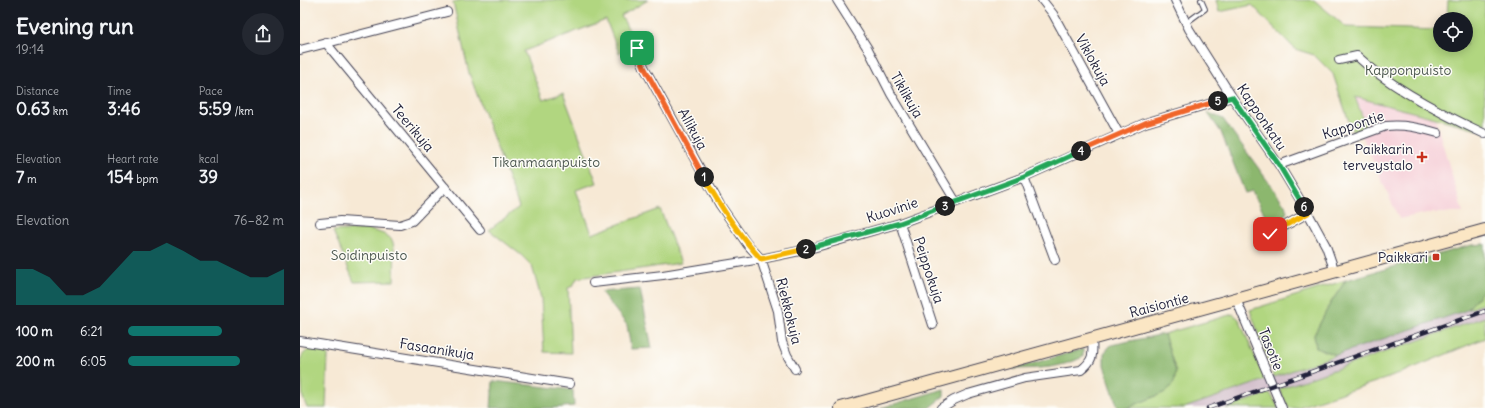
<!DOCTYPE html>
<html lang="en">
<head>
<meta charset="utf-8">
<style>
  :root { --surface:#171b24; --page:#242831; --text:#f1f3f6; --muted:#9ea1a6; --accent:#0f766e }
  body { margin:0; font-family:Delius,sans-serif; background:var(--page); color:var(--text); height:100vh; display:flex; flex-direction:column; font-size:15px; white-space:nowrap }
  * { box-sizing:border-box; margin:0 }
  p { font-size:13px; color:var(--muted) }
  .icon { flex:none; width:22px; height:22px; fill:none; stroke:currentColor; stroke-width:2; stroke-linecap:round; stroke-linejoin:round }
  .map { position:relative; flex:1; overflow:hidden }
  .sheet { display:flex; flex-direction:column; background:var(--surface); width:300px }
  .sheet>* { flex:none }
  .fabs { position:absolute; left:1133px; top:12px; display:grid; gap:8px }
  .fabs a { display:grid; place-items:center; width:40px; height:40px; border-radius:50%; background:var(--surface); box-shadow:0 2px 10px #0003; font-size:20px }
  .pin { position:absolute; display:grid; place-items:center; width:34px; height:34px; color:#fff; margin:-17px; border-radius:8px; box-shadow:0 2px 6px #0006 }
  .km { position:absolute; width:20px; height:20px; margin:-10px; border-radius:50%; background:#222; color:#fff; font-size:11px; line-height:20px; text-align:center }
  .round { display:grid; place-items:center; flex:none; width:42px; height:42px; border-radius:21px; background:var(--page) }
  .head { display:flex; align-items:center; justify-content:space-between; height:68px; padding:0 16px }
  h1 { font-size:22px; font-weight:800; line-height:30px }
  .metrics { display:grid; grid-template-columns:repeat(3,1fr); gap:6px; height:68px; padding:4px 16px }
  .metrics div { display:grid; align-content:center }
  .metrics b { font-size:17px; font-weight:800 }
  .metrics small { font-size:11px; font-weight:400 }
  .metrics p { font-size:11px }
  .chart { height:112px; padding:8px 16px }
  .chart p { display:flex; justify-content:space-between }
  .chart svg { width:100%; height:72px; margin-top:4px; fill:var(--accent); opacity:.7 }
  ul { padding:0 16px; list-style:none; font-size:13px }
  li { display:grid; grid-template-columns:64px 48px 1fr; align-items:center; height:30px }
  li i { height:10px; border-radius:5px; background:var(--accent) }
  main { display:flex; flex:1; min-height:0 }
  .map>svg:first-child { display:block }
</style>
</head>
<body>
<main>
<section class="sheet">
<div class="head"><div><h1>Evening run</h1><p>19:14</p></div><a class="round"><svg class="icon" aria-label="share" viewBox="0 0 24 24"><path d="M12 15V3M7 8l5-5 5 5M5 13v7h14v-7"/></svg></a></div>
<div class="metrics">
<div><p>Distance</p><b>0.63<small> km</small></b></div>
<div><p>Time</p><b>3:46</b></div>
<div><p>Pace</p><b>5:59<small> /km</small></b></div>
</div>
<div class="metrics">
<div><p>Elevation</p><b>7<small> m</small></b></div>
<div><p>Heart rate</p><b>154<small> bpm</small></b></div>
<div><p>kcal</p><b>39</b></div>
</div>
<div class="chart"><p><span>Elevation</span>76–82 m</p>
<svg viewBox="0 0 160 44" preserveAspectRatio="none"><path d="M0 44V22L10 22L20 27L30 38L40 38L50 33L60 22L70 11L80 11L90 6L100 11L110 17L120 17L130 22L140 27L150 27L160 22V44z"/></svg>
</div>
<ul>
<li><b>100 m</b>6:21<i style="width:60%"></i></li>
<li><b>200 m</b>6:05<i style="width:72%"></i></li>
</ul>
</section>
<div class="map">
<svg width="1185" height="408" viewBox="0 0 1185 408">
  <rect width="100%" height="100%" fill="#fdfcf7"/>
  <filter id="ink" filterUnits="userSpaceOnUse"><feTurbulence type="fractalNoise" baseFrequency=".025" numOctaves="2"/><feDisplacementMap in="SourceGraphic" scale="8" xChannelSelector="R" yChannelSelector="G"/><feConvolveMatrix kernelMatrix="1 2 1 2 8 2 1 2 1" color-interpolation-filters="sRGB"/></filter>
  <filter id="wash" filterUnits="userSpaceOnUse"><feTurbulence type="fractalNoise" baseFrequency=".012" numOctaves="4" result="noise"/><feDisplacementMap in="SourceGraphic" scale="16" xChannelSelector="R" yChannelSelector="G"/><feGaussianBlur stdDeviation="0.9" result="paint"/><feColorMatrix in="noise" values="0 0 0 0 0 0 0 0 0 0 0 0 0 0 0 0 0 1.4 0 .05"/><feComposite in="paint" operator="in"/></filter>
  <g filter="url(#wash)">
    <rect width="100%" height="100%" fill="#f7e9d5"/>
    <path fill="#f6cfd8" d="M1055 97 1135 118 1163 213H1127L1099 219 1061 134Z"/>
    <path fill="#d1bdca" d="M1185 303V317L926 408H884Z"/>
    <path fill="#b1d680" stroke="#6a7c5e" d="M162 0H348L321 16 336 42 319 53 306 20 224 51 243 100 263 93 297 183 276 190 292 234 360 209 381 263 277 278 273 286 268 288 271 353 244 352 241 298 232 266 221 255 189 230 219 207 169 73 153 2Z
      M916 0H1014L1046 27 1140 30V45H1166V19H1147L1148 0H1185V131L1055 97 1068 132 1054 137 1033 74 1014 55 995 49 952 5 919 12Z
      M68 229C75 232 87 233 92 240 96 247 94 272 94 281L54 282 33 231Z
      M1046 280 1030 304 1014 335 1016 348 1036 355 974 377 950 310Z
      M1185 288V303L1167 310Z
      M933 314 939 319 965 380 884 408H827L865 392 876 372 864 334Z
      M1185 317V338L1091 377 995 408H989L979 389Z
      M14 348 21 349 28 355 26 408H7L3 398 0 361C2 354 6 350 14 348Z
      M970 393 979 408H926Z"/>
    <path fill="#8cb76e" stroke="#576c54" d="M907 112 923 119 985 205 987 212 985 215 970 224 952 191 945 193 921 132Z
      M1185 244V288L1167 310 1036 355 1016 348 1014 335 1030 304 1046 280 1172 245Z
      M340 289 352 348 331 349 327 325 301 292Z
      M864 334 876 372 874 383 866 392 827 408H818L804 365V353L811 345Z
      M783 349V357C758 369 740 368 713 369Z
      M193 381 273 390 274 406 252 408H191Z
      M644 389V396L629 408H581Z"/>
  </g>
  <g filter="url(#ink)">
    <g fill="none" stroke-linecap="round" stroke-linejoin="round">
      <defs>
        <path id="lane" d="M886 23 905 9 901 0"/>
        <path id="street" d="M537 0 568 49 591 94 656 202
          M742 0 753 14 819 134
          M875 0 889 29 932 97 979 165 1008 213 1026 246 1035 272
          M26 43 180 230
          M337 47 344 67 420 205 447 244 461 259 478 311 482 342 487 355 495 369
          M0 50 147 12
          M1039 60 1057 56C1090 87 1144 115 1185 134
          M979 165 1086 126C1104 124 1120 128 1138 133
          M724 177 755 260
          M20 223 40 221 100 225 112 221 145 187
          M600 223 633 325
          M970 234 1008 213
          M293 283 363 275 461 259 509 249 600 223 724 177 845 123 932 97
          M936 299 982 408
          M0 341 270 384
          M641 408 654 400 668 394 725 378 781 370C794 360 793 354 792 339"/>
        <path id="secondary" d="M541 408 1185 230"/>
      </defs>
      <use href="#lane" stroke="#424052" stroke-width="6"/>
      <use href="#street" stroke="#424052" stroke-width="10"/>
      <use href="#secondary" stroke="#424052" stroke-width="14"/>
      <use href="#lane" stroke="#fff" stroke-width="4"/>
      <use href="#street" stroke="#fff" stroke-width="8"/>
      <use href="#secondary" stroke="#fbe6c4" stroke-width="12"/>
      <defs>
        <path id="rail" d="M908 408 1185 311"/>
      </defs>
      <use href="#rail" stroke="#22223b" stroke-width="4.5"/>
      <use href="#rail" stroke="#fdfcf7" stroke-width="3" stroke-dasharray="9" stroke-linecap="butt"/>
    </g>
  </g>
  <g fill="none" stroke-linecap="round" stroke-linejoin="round" filter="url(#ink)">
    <defs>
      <path id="split-1" d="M337 48 344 67 404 177"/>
      <path id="split-2" d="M404 177C420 206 438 234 461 259L506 249"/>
      <path id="split-3" d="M506 249 600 223 645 206"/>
      <path id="split-4" d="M645 206 724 177 781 151"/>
      <path id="split-5" d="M781 151 845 123 918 101"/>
      <path id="split-6" d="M918 101 932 97 979 165 1004 207"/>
      <path id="split-7" d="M970 234 1008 213 1004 207"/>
    </defs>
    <use href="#split-1" stroke="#fff" stroke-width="8"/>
    <use href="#split-2" stroke="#fff" stroke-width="8"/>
    <use href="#split-3" stroke="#fff" stroke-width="8"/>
    <use href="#split-4" stroke="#fff" stroke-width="8"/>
    <use href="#split-5" stroke="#fff" stroke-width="8"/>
    <use href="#split-6" stroke="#fff" stroke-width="8"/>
    <use href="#split-7" stroke="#fff" stroke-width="8"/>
    <use href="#split-1" stroke="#f0652b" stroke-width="5"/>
    <use href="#split-2" stroke="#f5b400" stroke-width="5"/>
    <use href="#split-3" stroke="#22a559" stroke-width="5"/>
    <use href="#split-4" stroke="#22a559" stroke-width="5"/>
    <use href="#split-5" stroke="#f0652b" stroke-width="5"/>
    <use href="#split-6" stroke="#22a559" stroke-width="5"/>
    <use href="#split-7" stroke="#f5b400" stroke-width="5"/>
  </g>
  <g fill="#c8321e" stroke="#fdfcf7" stroke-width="1.5">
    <path d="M1120 151h4v4h4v4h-4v4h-4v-4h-4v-4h4z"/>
    <rect x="1132" y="253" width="8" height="8" rx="2"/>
  </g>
  <g text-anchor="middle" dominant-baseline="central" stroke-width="3" stroke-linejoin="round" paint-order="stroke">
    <g font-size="14" fill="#22223b" stroke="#fdfcf7">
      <text transform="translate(793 60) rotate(61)">Viklokuja</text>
      <text transform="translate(607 95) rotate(60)">Tiklikuja</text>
      <text transform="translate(962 117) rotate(56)">Kapponkatu</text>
      <text transform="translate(1053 125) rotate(-18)">Kappontie</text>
      <text transform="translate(113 128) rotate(50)">Teerikuja</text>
      <text transform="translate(393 129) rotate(61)">Allikuja</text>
      <text transform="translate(592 210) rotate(-18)">Kuovinie</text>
      <text transform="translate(629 270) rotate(72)">Peippokuja</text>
      <text transform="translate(859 305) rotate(-15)">Raisiontie</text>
      <text transform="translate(489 311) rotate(76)">Riekkokuja</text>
      <text transform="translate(137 349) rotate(9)">Fasaanikuja</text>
      <text transform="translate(971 349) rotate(68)">Tasotie</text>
    </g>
    <g font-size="14" fill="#4d5850" stroke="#fdfcf7">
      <text x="1108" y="70">Kapponpuisto</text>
      <text x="246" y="162">Tikanmaanpuisto</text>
      <text x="69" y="255">Soidinpuisto</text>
    </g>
    <g font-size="14" fill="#22223b" stroke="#fdfcf7" text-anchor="end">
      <text x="1113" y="149">Paikkarin<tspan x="1113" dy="16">terveystalo</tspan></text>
      <text x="1128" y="257">Paikkari</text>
    </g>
  </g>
</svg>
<div class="fabs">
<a><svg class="icon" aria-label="locate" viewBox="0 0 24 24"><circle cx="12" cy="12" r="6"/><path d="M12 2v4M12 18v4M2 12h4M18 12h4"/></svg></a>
</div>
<div class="pin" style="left:337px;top:48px;background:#1e9e55"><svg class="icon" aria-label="arrive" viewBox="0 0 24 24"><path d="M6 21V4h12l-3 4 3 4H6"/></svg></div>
<div class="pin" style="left:970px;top:234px;background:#d93025"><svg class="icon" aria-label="check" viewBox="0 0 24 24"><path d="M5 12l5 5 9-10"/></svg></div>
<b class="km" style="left:404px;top:177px">1</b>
<b class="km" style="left:506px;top:249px">2</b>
<b class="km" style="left:645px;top:206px">3</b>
<b class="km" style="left:781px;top:151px">4</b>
<b class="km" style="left:918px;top:101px">5</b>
<b class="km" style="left:1004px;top:207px">6</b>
</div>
</main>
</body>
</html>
